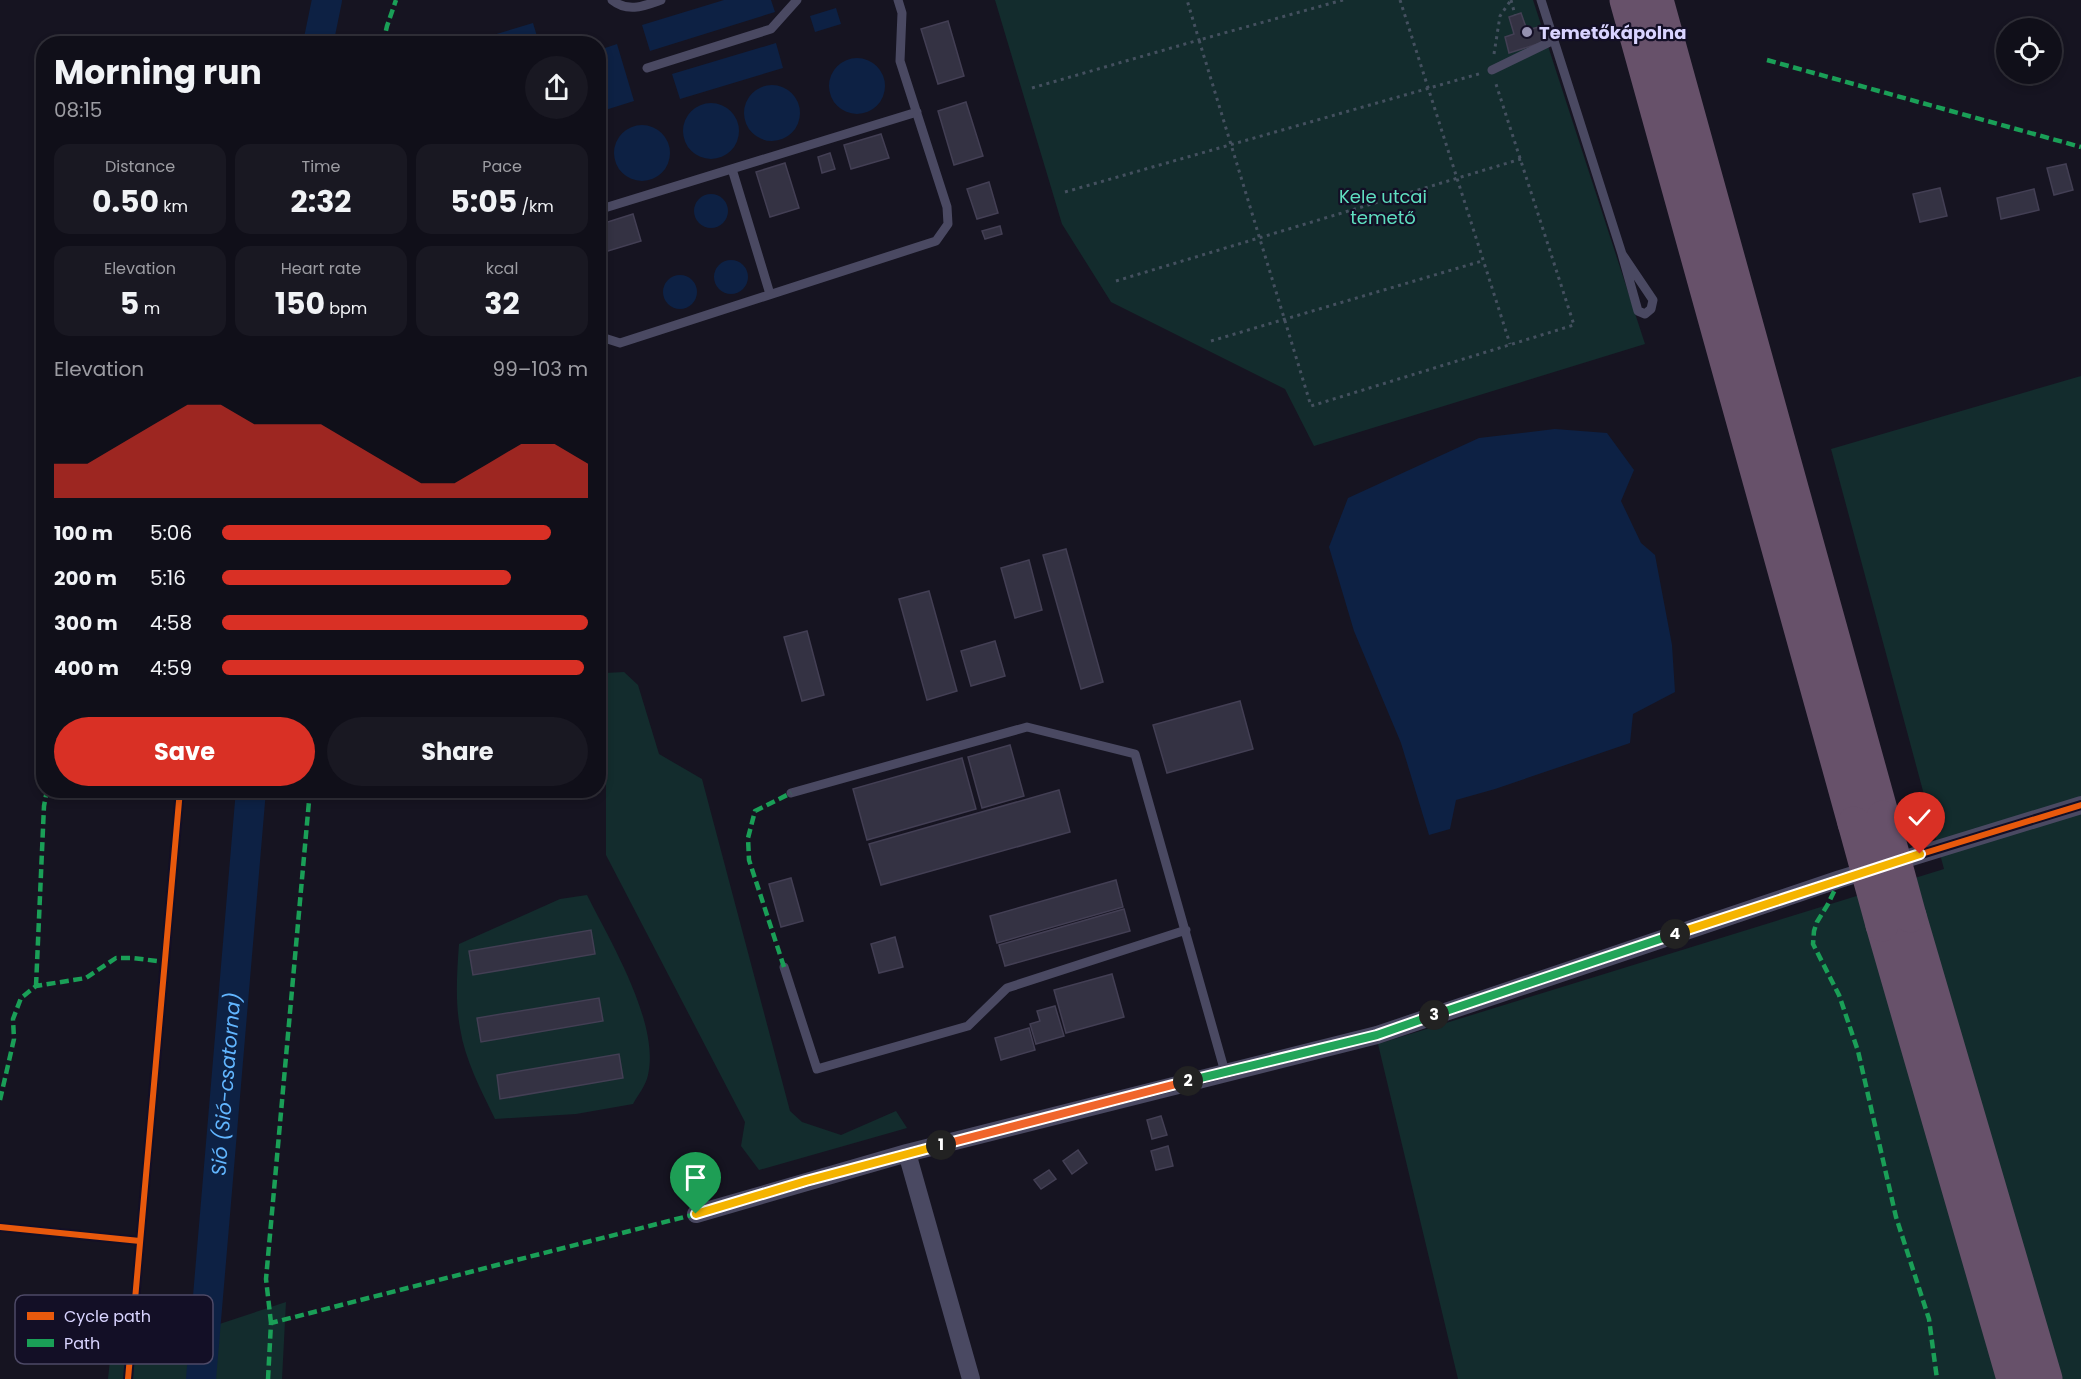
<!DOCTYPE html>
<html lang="en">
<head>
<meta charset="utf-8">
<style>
  :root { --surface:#100f19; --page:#191822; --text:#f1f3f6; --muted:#9c9ca2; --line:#302f38; --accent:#d93025 }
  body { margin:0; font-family:Poppins,sans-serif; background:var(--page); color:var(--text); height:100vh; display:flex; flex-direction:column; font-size:22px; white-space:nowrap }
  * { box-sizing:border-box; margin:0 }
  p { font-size:20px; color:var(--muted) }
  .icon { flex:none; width:33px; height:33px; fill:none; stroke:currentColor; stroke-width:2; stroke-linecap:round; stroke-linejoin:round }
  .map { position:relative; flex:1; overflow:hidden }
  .side { position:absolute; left:36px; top:36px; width:570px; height:762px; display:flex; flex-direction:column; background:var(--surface); border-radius:24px; box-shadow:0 3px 9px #0003,0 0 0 2px var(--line) }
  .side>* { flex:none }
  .tools { position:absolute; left:1996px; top:18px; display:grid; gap:12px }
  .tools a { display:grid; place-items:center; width:66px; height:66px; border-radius:50%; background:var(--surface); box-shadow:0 3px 9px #0003,0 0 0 2px var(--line); font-size:30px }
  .pin { position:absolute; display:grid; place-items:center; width:51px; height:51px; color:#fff; margin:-62px -26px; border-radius:50% 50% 50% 0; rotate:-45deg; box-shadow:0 0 6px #0007 }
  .pin .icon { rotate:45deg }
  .km { position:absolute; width:30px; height:30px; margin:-15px; border-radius:50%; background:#222; color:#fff; font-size:16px; line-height:30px; text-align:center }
  .round { display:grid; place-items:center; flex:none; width:63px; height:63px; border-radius:32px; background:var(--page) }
  .head { display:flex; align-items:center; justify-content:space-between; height:102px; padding:0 18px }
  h1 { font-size:33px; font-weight:700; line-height:45px }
  .stats { display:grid; grid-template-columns:repeat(3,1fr); gap:9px; height:102px; padding:6px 18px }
  .stats div { display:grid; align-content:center; border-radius:15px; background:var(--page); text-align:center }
  .stats b { font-size:30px; font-weight:700 }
  .stats small { font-size:16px; font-weight:400 }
  .stats p { font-size:16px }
  .chart { height:168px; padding:12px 18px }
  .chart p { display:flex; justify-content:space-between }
  .chart svg { width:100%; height:108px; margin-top:6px; fill:var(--accent); opacity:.7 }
  .button { display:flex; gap:12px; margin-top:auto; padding:12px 18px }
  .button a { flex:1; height:69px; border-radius:36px; background:var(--accent); color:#fff; font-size:24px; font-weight:700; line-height:69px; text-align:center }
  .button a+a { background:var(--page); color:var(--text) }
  ul { padding:0 18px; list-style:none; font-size:20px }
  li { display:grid; grid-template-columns:96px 72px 1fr; align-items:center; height:45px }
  li i { height:15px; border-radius:8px; background:var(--accent) }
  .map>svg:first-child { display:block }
</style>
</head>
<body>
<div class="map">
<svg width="2081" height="1379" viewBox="0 0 2081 1379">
  <rect width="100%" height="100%" fill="#161421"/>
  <path fill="#132c2d" d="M995 0H1533L1645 344 1314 446 1285 389 1111 302 1062 224Z
    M2081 376V1379H1458L1378 1044 1944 869 1831 449Z
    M624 672 638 685 659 754 702 779 790 1111 802 1122 841 1135 896 1111 907 1128 759 1170 741 1146 745 1122 606 855V782L598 771 599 680 605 673Z
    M587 895C610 941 660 1023 648 1075 646 1085 638 1095 633 1104L576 1114 495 1119C481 1090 465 1060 460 1028 455 1001 457 972 459 944L560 899Z
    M286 1302 282 1379H108L110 1360Z"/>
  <path fill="#0d2144" d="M724 0H771L775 12 650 51 642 25Z
    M836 8 841 24 815 32 810 16Z
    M533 23 539 43H492L490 36Z
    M776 43 783 68 680 99 672 74Z
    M617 44 634 101 599 112V50Z
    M829 86a28 28 0 1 1 56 0a28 28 0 1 1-56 0Z
    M744 113a28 28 0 1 1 56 0a28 28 0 1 1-56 0Z
    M683 131a28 28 0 1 1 56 0a28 28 0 1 1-56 0Z
    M614 153a28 28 0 1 1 56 0a28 28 0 1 1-56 0Z
    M694 211a17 17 0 1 1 34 0a17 17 0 1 1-34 0Z
    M714 277a17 17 0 1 1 34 0a17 17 0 1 1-34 0Z
    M663 292a17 17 0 1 1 34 0a17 17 0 1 1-34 0Z
    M1555 429 1607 433 1634 470 1621 501 1641 543 1655 555 1672 645 1675 692 1633 714 1630 743 1495 789 1456 800 1450 829 1429 835 1401 743 1354 631 1329 547 1348 498 1479 438Z"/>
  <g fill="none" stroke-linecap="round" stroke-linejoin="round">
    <g stroke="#0d2144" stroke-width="30">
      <path d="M318 44 327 0"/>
      <path id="s1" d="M201 1379 251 790"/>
    </g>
  </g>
  <path fill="#343243" stroke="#433f54" stroke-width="1.5" d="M1521 13 1527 30 1539 27 1544 42 1509 53 1505 37 1514 34 1509 17Z
    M948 21 964 76 938 84 921 29Z
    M966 102 983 156 954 165 938 111Z
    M881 134 889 158 851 169 844 145Z
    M830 153 835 169 822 173 818 157Z
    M785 163 799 208 770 217 756 172Z
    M2066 164 2073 190 2054 195 2047 168Z
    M989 182 998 213 977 219 967 189Z
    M1940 188 1947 216 1920 222 1913 194Z
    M2034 189 2039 210 2001 219 1997 198Z
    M633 214 641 241 598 254V225Z
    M1000 226 1002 234 985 239 982 231Z
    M1066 549 1103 682 1081 689 1043 555Z
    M1029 560 1042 610 1015 618 1001 568Z
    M929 591 957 691 927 700 899 599Z
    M807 631 824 695 802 701 784 637Z
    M995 641 1005 676 971 686 961 651Z
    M1240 701 1253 749 1167 773 1153 725Z
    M1010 745 1024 796 982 808 968 757Z
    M962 758 976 809 867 840 853 789Z
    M1059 790 1070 832 881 885 869 844Z
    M791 878 803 921 781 927 769 884Z
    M1116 880 1123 907 997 943 990 916Z
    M1124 909 1130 931 1005 966 999 945Z
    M591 930 595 954 473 975 469 951Z
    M895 937 903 967 879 973 871 944Z
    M1112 974 1124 1017 1066 1033 1054 990Z
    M599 998 603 1021 481 1042 477 1018Z
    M1055 1006 1064 1036 1036 1044 1030 1024 1040 1021 1037 1011Z
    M1029 1028 1035 1050 1001 1060 995 1038Z
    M619 1054 623 1078 500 1099 497 1075Z
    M1161 1116 1167 1135 1152 1139 1147 1120Z
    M1168 1146 1173 1166 1156 1170 1151 1151Z
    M1078 1150 1087 1163 1072 1174 1063 1161Z
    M1049 1170 1056 1179 1041 1189 1034 1180Z"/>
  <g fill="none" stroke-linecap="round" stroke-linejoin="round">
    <path stroke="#44505f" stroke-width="3" stroke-dasharray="3 4.5" stroke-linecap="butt" d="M1343 0 1199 40 1311 406 1574 325 1495 81
      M1400 0 1510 344
      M1511 0 1515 15
      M1494 54 1500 16 1511 0
      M1032 88 1199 40 1187 0
      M1065 192 1482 73
      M1116 281 1521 159
      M1211 341 1482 261"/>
    <path stroke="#4a4962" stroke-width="9" d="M612 0C628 13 644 6 661 0
      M1541 0 1622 254 1638 311 1645 314 1651 309 1653 300 1622 254
      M647 68 771 29 797 0
      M1492 70 1554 40
      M732 169 770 294
      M598 210 917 112
      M598 336 620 343 936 241 948 224 947 207 900 61 902 13 898 0
      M791 793 1027 727 1135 754 1225 1072
      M784 967 817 1069 968 1026 1007 988 1186 930"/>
    <path stroke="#4a4962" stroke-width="18" d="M907 1153 971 1379
      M696 1214 907 1153 1377 1035 1840 879 2081 805"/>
    <path stroke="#67516a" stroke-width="33" d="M1626 0 1854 823
      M1657 0 1883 817
      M1910 916 2046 1379
      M1882 925 2013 1379"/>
    <path stroke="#67516a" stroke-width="33" d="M1883 817 1910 916
      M1854 823 1882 925"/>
    <path stroke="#1a9f57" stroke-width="4.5" stroke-dasharray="9 4.5" stroke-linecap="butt" d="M383 44 387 26 396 0
      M1767 60 2081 147
      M1840 879 1828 904 1817 922 1814 931 1813 944 1839 995 1858 1051 1896 1217 1929 1319 1937 1379
      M784 967 749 860 748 838 755 811 791 793
      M36 986 44 806 47 790
      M0 1100 14 1039 13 1019 21 998 36 986 86 978 116 958H133L165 962
      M271 1323 266 1279 310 790
      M268 1379 271 1323 696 1214"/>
    <defs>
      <path id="cycleway" d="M696 1214 907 1153 1377 1035 1840 879 2081 805
        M0 1227 140 1241
        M128 1379 180 790"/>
    </defs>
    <use href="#cycleway" stroke="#130f26" stroke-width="10"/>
    <use href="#cycleway" stroke="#e8590c" stroke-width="6"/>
  </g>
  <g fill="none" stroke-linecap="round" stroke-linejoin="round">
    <defs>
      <path id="split-1" d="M696 1214 806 1181 941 1145"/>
      <path id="split-2" d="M941 1145 1188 1081"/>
      <path id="split-3" d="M1188 1081 1377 1035 1434 1015"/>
      <path id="split-4" d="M1434 1015 1675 934"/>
      <path id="split-5" d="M1675 934 1920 854"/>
    </defs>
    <use href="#split-1" stroke="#fff" stroke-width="12"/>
    <use href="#split-2" stroke="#fff" stroke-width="12"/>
    <use href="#split-3" stroke="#fff" stroke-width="12"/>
    <use href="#split-4" stroke="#fff" stroke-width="12"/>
    <use href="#split-5" stroke="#fff" stroke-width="12"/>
    <use href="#split-1" stroke="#f5b400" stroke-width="8"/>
    <use href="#split-2" stroke="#f0652b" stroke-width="8"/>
    <use href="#split-3" stroke="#22a559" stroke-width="8"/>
    <use href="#split-4" stroke="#22a559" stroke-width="8"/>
    <use href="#split-5" stroke="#f5b400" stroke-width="8"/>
  </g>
  <circle fill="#9591b1" stroke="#130f26" stroke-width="2" cx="1527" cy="32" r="6"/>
  <g text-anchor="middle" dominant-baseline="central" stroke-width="4.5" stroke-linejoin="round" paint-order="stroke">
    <g font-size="18" font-weight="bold" fill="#d9d4ff" stroke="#130f26" text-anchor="start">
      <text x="1539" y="32">Temetőkápolna</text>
    </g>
    <g font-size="18" fill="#5fe0c0" stroke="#130f26">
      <text x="1383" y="196">Kele utcai<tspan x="1383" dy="21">temető</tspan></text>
    </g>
    <g font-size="20" font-style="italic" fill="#62b6ff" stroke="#130f26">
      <text stroke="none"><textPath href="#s1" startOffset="296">Sió (Sió-csatorna)</textPath></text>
    </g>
  </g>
  <rect x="15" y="1295" width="198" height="69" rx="9" fill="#130f26" stroke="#4e4a67" stroke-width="1.5"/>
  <rect x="27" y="1312" width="27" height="8" fill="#e8590c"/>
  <rect x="27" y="1339" width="27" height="8" fill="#1a9f57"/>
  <g font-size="16" fill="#d9d4ff">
    <text x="64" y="1322">Cycle path</text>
    <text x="64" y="1349">Path</text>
  </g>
</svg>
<div class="tools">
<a><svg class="icon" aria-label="locate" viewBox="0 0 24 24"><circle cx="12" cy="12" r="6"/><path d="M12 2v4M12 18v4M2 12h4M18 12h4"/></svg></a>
</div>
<div class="pin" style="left:696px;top:1214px;background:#1e9e55"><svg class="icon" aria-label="arrive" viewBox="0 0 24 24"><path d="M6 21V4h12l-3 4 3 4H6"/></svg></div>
<div class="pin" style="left:1920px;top:854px;background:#d93025"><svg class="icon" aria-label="check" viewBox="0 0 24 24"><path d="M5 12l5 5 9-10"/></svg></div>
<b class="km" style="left:941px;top:1145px">1</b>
<b class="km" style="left:1188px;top:1081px">2</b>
<b class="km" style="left:1434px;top:1015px">3</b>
<b class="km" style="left:1675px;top:934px">4</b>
<section class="side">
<div class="head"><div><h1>Morning run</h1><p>08:15</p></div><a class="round"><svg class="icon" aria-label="share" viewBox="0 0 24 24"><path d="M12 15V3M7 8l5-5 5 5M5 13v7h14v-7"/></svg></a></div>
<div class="stats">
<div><p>Distance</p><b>0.50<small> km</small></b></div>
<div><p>Time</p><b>2:32</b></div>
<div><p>Pace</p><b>5:05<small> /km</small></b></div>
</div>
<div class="stats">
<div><p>Elevation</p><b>5<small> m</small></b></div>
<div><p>Heart rate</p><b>150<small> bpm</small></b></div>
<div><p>kcal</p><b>32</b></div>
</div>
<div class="chart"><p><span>Elevation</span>99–103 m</p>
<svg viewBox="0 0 160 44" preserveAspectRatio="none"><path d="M0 44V30L10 30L20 22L30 14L40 6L50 6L60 14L70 14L80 14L90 22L100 30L110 38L120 38L130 30L140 22L150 22L160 30V44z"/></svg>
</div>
<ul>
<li><b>100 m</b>5:06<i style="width:90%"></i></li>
<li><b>200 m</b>5:16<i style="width:79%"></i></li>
<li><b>300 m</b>4:58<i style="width:100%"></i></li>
<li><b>400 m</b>4:59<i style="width:99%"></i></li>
</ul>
<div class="button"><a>Save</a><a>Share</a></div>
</section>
</div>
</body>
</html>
